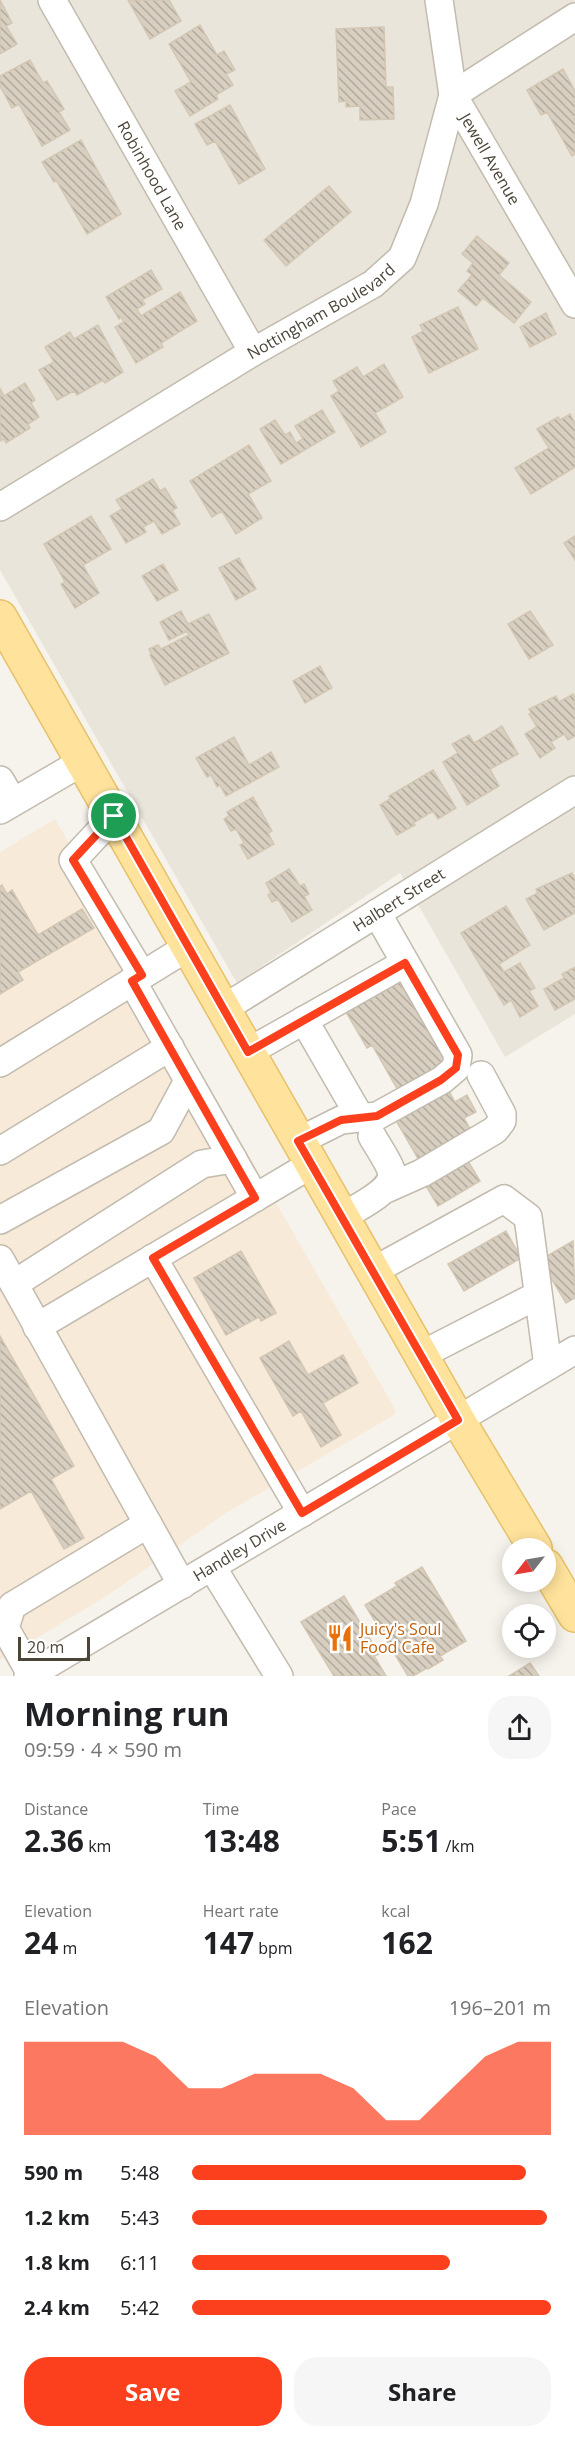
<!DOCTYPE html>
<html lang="en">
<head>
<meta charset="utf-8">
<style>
  :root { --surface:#fff; --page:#f6f6f6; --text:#202124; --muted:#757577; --accent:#fc3f1d }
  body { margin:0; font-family:"Open Sans",sans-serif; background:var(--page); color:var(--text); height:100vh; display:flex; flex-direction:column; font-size:22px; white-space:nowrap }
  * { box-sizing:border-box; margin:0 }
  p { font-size:20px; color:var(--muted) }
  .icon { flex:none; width:33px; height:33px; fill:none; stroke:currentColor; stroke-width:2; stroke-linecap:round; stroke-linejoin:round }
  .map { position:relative; height:1676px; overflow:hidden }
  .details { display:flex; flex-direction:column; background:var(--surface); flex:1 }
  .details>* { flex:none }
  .needle { width:39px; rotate:239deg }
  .tools { position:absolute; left:502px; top:1538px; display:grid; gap:12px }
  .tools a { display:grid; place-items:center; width:54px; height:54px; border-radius:50%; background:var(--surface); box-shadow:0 3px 15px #0003; font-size:30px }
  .scale { position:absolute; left:18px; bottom:15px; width:72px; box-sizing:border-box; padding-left:6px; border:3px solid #4b4439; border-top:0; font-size:16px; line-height:21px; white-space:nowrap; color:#4b4439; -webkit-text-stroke:4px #fff; paint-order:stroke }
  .pin { position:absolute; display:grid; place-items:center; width:51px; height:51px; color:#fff; margin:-26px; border:3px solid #fff; border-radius:50%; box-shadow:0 2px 6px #0007 }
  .round { display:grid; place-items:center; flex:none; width:63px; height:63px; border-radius:24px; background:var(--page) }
  .headline { display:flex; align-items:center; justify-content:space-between; height:102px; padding:0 24px }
  h1 { font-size:33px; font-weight:700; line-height:45px }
  .stats { display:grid; grid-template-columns:repeat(3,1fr); gap:9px; height:102px; padding:6px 24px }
  .stats div { display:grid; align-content:center }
  .stats b { font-size:30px; font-weight:700 }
  .stats small { font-size:16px; font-weight:400 }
  .stats p { font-size:16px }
  .chart { height:168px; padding:12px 24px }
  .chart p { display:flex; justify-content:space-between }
  .chart svg { width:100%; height:108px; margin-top:6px; fill:var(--accent); opacity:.7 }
  .primary-button { display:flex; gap:12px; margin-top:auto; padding:12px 24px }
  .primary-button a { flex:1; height:69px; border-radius:24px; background:var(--accent); color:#fff; font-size:24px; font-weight:700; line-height:69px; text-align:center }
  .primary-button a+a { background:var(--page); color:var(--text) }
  ul { padding:0 24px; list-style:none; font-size:20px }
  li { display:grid; grid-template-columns:96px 72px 1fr; align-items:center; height:45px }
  li i { height:15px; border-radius:8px; background:var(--accent) }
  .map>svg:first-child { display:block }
</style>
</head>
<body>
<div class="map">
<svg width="575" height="1676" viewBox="0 0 575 1676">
  <defs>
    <pattern id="building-back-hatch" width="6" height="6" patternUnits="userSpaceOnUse" patternTransform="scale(1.5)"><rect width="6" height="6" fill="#d8cfc1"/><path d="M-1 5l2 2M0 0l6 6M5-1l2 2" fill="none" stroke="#b1aa9e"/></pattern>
  </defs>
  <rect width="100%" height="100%" fill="#f6f3ec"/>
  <path fill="#eae5da" d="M0 0H575V1014L505 1057 400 873 237 983 0 570Z"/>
  <path fill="#f7ead8" d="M55 819 396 1411 394 1415 226 1513 108 1595 0 1660V852Z"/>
  <path fill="url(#building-back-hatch)" stroke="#d3c7b4" stroke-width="1.5" d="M0 0 12 23 6 26 17 44 0 54Z
    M128 0H169L181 21 150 39Z
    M200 25 217 55 224 51 235 70 226 74 233 85 216 95 218 99 190 116 175 91 191 82 169 44Z
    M384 27 386 87H393L394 119 360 120V106L346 107V101L339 102 336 29Z
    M30 60 43 83 47 81 64 109 59 112 70 130 42 146 19 104 12 108 0 86V76Z
    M563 69 575 91V154L572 156 547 112 541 115 527 90Z
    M230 105 265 169 239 184 215 141 207 145 195 124Z
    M81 140 121 214 87 234 56 180 54 182 42 162Z
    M329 186 351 212 286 266 264 240Z
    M477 236 509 263 499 275 531 302 514 323 483 298 476 306 458 291 472 275 467 271 473 263 462 254Z
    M151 270 162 289 142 300 145 304 137 309 141 316 180 292 197 321 161 343 163 347 136 363 115 327 124 322 121 317 119 319 106 297Z
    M458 307 478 349 429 373 412 337 423 331 420 325Z
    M546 313 556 334 530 347 520 327Z
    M98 325 123 372 105 383 103 380 77 395 74 391 57 400 39 370 54 362 45 347 70 332 74 339Z
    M384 364 403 397 375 413 386 432 361 447 331 396 339 391 333 381 357 367 363 377Z
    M25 383 35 400 31 403 39 417 28 424 30 428 6 443 4 439 0 441V388L4 396Z
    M322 410 335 432 281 464 260 429 275 420 285 435 290 432 296 443 303 439 295 426Z
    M570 414 575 423V467L531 494 515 468 549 448 537 429 558 417 560 420Z
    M249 445 271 481 248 494 262 518 236 534 222 511 212 517 190 481Z
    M153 479 160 491 165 488 177 508 172 510 180 524 162 534 154 521 143 527 146 532 126 543 110 516 122 509 116 500Z
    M91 516 111 549 83 565 99 593 75 608 61 584 65 582 44 544Z
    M575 536V560L564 543Z
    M239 558 256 589 236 600 219 568Z
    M163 564 178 590 157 601 142 576Z
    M181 611 188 624 209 614 229 653 165 685 150 655 151 654 149 649 158 645 161 649 189 635 187 631 169 640 160 622Z
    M530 611 553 645 529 659 508 624Z
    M320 666 332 688 305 703 293 681Z
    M573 694 575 697V736L568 740 564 734 551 742 555 748 540 758 525 734 537 727 529 714 531 713 529 709 556 696 559 702Z
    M502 726 518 754 490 769 499 786 467 805 443 762 458 753 452 744 469 735 474 743Z
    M234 737 249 765 271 752 279 767 226 796 220 785 217 787 211 775 207 777 196 758Z
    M433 770 456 808 438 819 433 811 413 823 415 825 397 835 380 805 390 799 389 796Z
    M253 797 272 831 268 833 274 844 248 859 240 845 244 843 236 829 231 831 224 819 229 816 227 812Z
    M289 869 300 886 304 884 309 894 304 896 312 910 292 922 278 899 272 902 268 895 271 893 266 883Z
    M572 873 575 879V913L544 930 526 899 538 893 536 889Z
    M2 885 7 894 12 890 38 935 82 909 94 928 18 972 23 980 0 994V886Z
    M506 906 530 945 499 964 504 972 520 963 535 988 529 991 538 1006 520 1017 511 1000 504 1005 461 933Z
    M575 967V999L555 1010 544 989 564 978 562 974Z
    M399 981 447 1064 399 1092 372 1045 367 1048 346 1012Z
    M446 1086 455 1102 467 1095 476 1112 464 1118 472 1132 420 1162 394 1117Z
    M468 1161 480 1181 438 1206 426 1186Z
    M506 1231 521 1258 464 1291 448 1264Z
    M573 1241 575 1298 566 1303 540 1260Z
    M241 1251 276 1313 261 1321 259 1317 226 1335 194 1278Z
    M0 1336 74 1466 51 1479 84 1538 64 1549 31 1491 0 1509Z
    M289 1341 308 1375 343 1355 358 1383 323 1403 341 1435 321 1447 301 1411 293 1416 260 1358Z
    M422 1567 466 1641 440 1656 443 1660 428 1669 427 1668 413 1676H408L365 1605 397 1586 395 1583Z
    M344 1596 379 1654 374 1656 386 1676H334L301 1622Z
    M530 1663 539 1676H509Z"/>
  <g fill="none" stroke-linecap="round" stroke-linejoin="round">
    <defs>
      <g id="minor">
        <path id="s1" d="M52 0 253 352"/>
        <path id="s2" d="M439 0 453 95 575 304"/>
        <path id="s3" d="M0 507 253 352 373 284 402 258 424 204 453 95 575 17"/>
        <path d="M0 780 13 802"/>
        <path d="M0 810 82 762"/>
        <path d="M114 816 73 860 142 975"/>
        <path d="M132 981 255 1198"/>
        <path id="s4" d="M223 1009 575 790"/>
        <path d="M304 1020 360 1117"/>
        <path d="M248 1052 405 963"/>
        <path d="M0 1063 188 947"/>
        <path d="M299 1141 341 1120 377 1116 442 1080 456 1068 458 1055 377 913"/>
        <path d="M0 1151 170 1047"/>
        <path d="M386 1189 422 1173 495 1130 502 1121V1114L481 1075"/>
        <path d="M342 1217C357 1207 397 1190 391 1170 387 1159 378 1147 372 1136"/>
        <path d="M0 1220 161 1131 188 1081"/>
        <path d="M153 1258 302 1513"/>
        <path d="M0 1259 182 1585"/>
        <path d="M373 1271 504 1199 528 1217 548 1366"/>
        <path d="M14 1284 202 1164 233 1159"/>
        <path d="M37 1327 312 1164"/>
        <path d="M421 1355 538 1295"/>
        <path d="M212 1567 279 1676"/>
        <path d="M31 1674 5 1628 12 1606 148 1524"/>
        <path id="s5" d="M28 1676 575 1350"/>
      </g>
      <path id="major" d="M0 617 458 1420 535 1548
        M546 1566 575 1615"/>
    </defs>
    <use href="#minor" stroke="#c2bbae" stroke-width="30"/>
    <use href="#major" stroke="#e6c16a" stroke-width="36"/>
    <use href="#minor" stroke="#fff" stroke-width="27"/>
    <use href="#major" stroke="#ffe39c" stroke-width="33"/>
  </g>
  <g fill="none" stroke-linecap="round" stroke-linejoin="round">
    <defs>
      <path id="route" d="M114 816 248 1052 405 963 458 1055 456 1068 441 1080 377 1116 341 1120 298 1141 458 1420 302 1513 153 1258 255 1198 132 981 142 975 73 860Z"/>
    </defs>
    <use href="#route" stroke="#fff" stroke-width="12"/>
    <use href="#route" stroke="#fc3f1d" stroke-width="8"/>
  </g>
  <defs>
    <symbol id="restaurant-bare" viewBox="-9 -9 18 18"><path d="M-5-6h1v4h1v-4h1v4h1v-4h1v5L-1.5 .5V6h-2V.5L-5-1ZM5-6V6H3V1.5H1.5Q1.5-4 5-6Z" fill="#e8710a" stroke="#fff" stroke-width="2.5" paint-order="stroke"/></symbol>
  </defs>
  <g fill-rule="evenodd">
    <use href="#restaurant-bare" x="321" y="1619" width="38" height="38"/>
  </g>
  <g text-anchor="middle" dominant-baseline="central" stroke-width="4.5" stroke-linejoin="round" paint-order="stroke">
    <g font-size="16" fill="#4b4439" stroke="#fff">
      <text stroke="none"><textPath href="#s2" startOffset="170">Jewell Avenue</textPath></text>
      <text stroke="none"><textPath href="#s1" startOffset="202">Robinhood Lane</textPath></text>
      <text stroke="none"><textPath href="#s3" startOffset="376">Nottingham Boulevard</textPath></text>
      <text stroke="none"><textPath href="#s4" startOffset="207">Halbert Street</textPath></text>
      <text stroke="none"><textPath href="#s5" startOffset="246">Handley Drive</textPath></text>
    </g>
    <g font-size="16" fill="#c56008" stroke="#fff" text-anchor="start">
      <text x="360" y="1629">Juicy's Soul<tspan x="360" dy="18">Food Cafe</tspan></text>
    </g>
  </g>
</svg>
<div class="tools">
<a><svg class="needle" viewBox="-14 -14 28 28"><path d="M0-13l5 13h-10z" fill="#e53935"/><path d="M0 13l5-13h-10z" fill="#757577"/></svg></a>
<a><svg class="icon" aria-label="locate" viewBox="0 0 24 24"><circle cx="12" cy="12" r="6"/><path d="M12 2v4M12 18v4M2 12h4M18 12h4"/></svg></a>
</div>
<div class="scale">20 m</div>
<div class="pin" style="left:114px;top:816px;background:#1e9e55"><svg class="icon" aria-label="arrive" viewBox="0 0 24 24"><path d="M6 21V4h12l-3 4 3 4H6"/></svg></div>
</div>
<section class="details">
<div class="headline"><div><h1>Morning run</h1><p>09:59 · 4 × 590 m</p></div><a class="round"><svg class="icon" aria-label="share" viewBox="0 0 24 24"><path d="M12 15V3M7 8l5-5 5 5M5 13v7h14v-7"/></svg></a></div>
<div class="stats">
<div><p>Distance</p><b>2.36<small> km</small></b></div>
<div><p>Time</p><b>13:48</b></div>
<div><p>Pace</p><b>5:51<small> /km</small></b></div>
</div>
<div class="stats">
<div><p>Elevation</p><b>24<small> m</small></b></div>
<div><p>Heart rate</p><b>147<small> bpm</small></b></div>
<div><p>kcal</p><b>162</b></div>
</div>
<div class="chart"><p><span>Elevation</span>196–201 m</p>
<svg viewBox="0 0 160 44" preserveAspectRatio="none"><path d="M0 44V6L10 6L20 6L30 6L40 12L50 25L60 25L70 19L80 19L90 19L100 25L110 38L120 38L130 25L140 12L150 6L160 6V44z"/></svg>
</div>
<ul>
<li><b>590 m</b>5:48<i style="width:93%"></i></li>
<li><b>1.2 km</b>5:43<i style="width:99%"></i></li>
<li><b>1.8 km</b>6:11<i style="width:72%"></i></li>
<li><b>2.4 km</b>5:42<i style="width:100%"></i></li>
</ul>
<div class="primary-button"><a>Save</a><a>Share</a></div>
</section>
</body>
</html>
